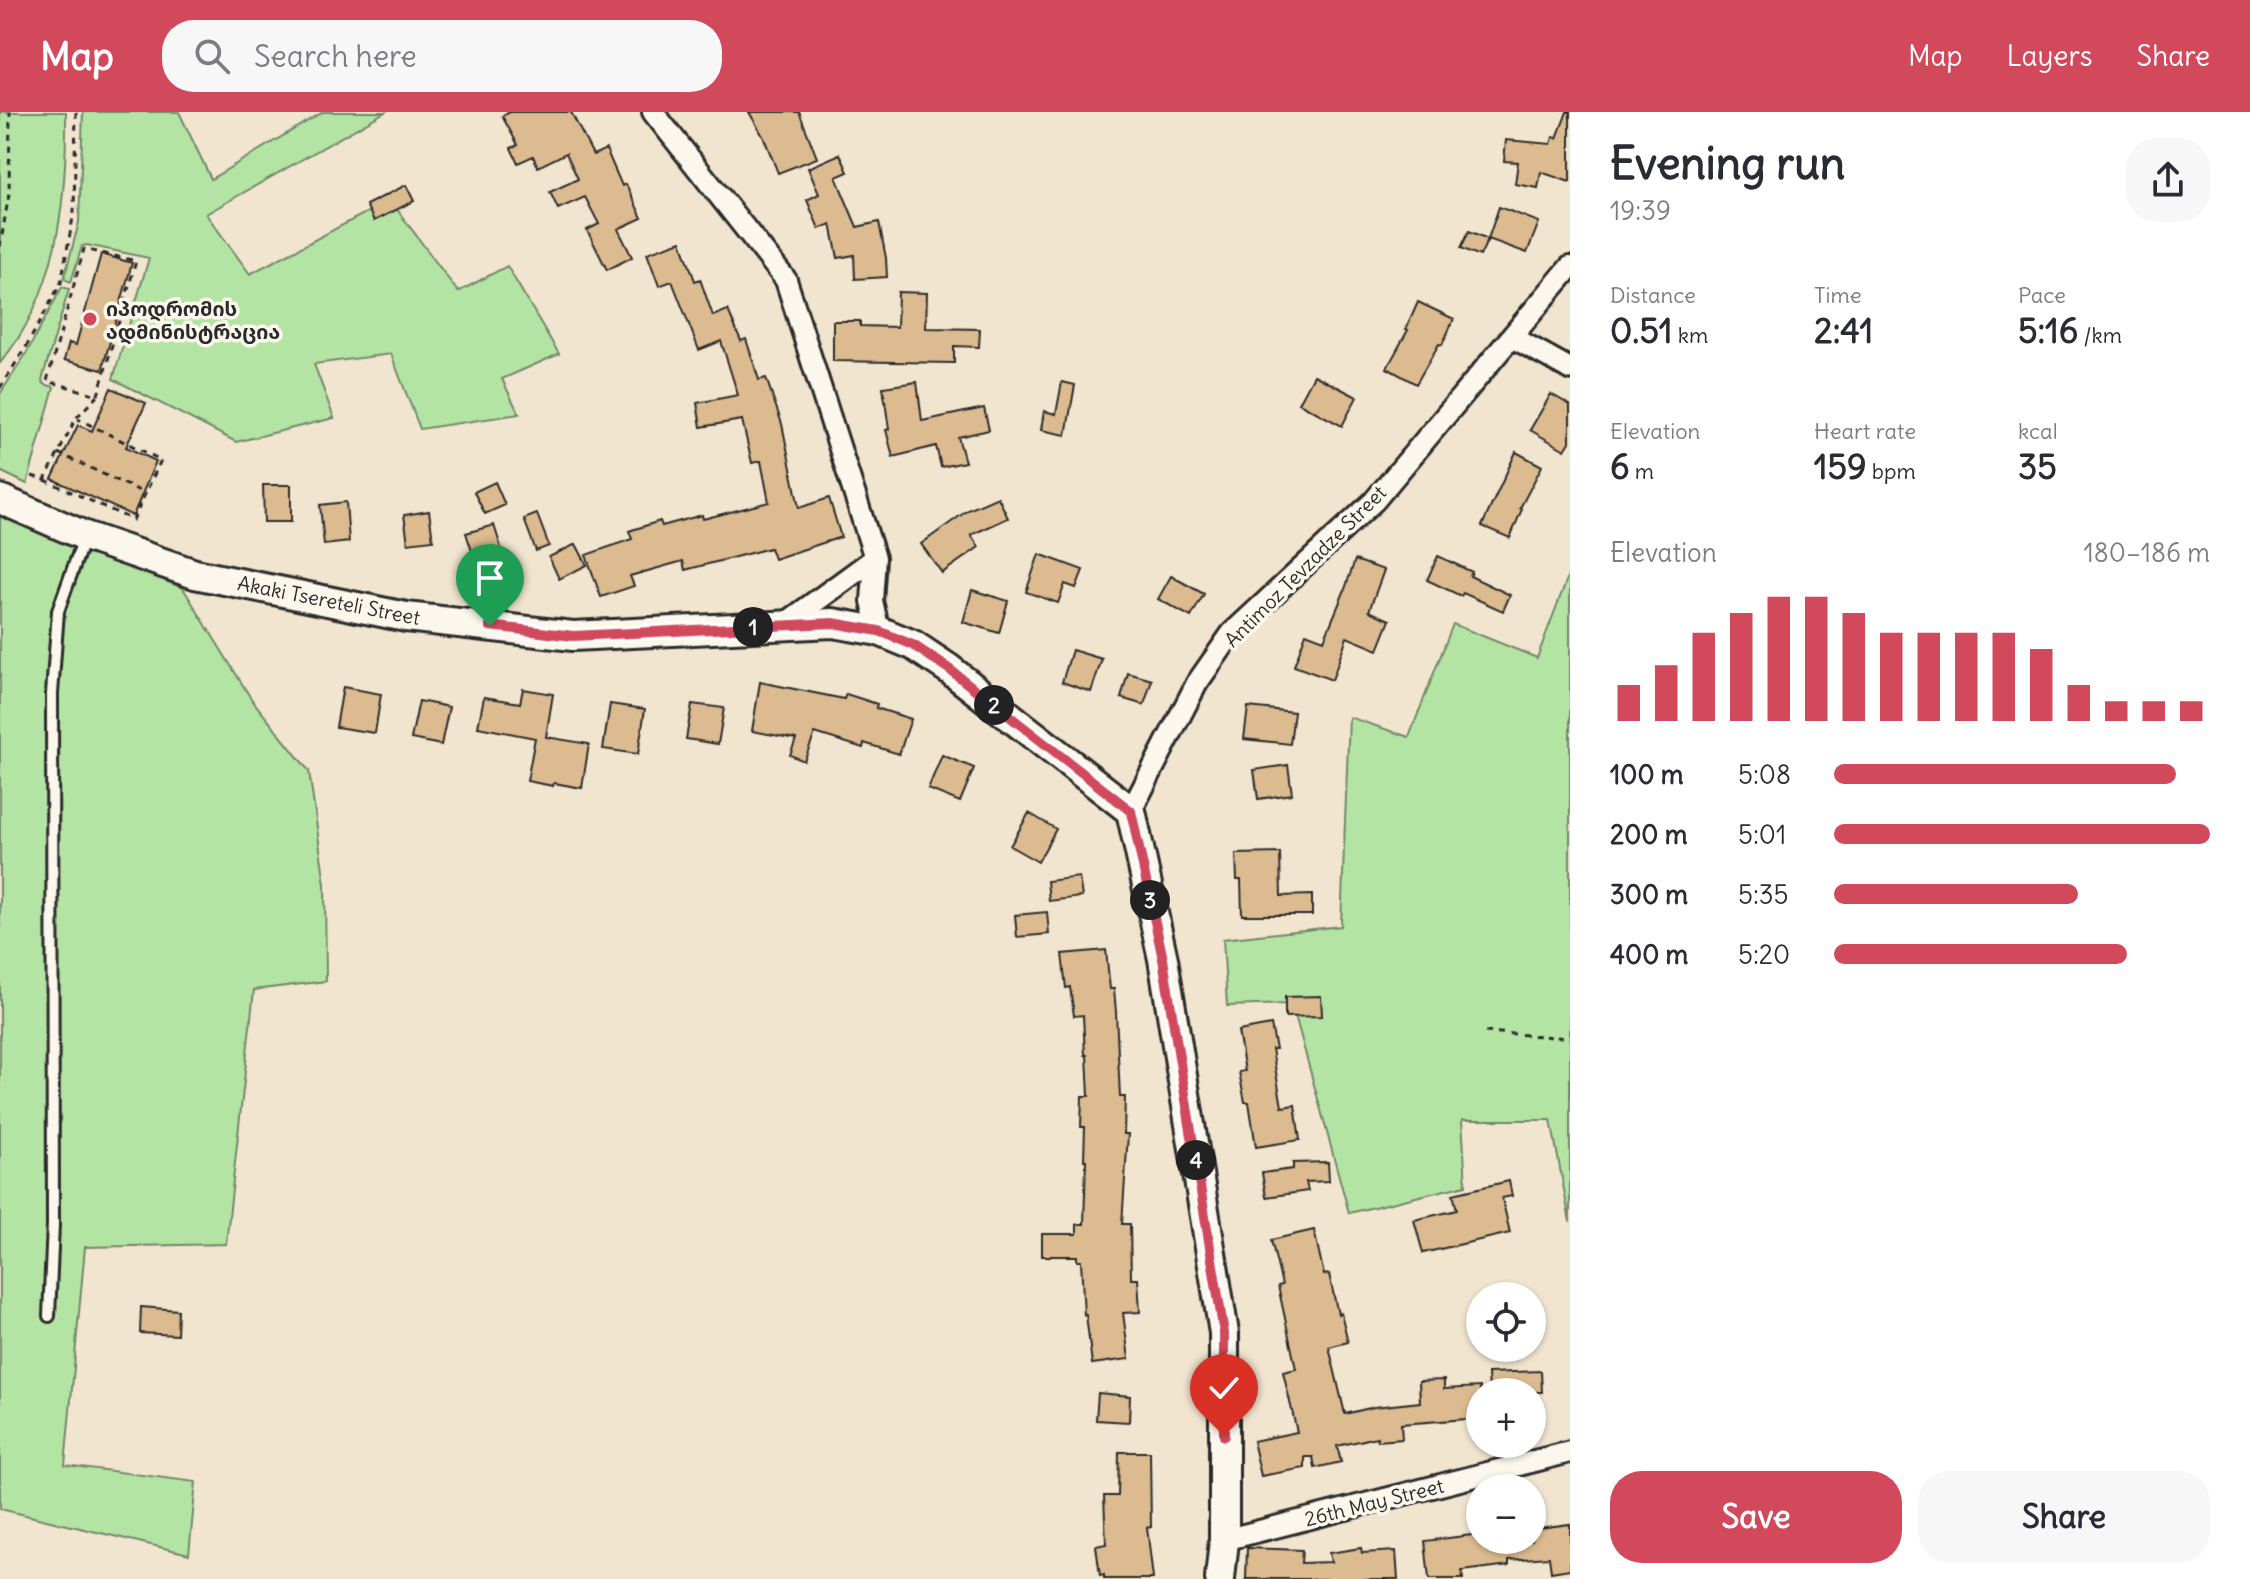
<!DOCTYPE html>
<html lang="en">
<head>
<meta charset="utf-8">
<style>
  :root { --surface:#fff; --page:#f7f7f7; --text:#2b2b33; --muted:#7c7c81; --accent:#d1495b }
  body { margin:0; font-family:Delius,"Noto Sans Georgian",sans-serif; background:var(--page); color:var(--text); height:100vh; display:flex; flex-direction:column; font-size:30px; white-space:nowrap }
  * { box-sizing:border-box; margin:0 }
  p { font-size:26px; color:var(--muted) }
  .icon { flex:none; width:44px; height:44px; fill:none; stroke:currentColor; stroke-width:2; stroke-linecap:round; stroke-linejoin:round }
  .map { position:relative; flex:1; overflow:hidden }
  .sheet { display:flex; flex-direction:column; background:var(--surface); width:680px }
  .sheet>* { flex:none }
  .buttons { position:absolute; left:1466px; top:1170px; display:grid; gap:16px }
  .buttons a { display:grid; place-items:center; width:80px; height:80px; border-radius:50%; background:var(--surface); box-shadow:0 2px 6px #0004; font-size:40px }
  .pin { position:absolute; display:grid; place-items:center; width:68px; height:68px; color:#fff; margin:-82px -34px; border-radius:50% 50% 50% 0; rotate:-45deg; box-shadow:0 0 8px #0007 }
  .pin .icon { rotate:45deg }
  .km { position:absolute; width:40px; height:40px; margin:-20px; border-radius:50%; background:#222; color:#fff; font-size:22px; line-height:40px; text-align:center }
  .round { display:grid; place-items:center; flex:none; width:84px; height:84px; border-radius:32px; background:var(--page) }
  .head { display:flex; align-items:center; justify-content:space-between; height:136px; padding:0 40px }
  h1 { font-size:44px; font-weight:700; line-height:60px }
  .stats { display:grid; grid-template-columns:repeat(3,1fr); gap:12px; height:136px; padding:8px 40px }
  .stats div { display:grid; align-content:center }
  .stats b { font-size:34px; font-weight:700 }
  .stats small { font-size:22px; font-weight:400 }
  .stats p { font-size:22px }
  .chart { height:224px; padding:16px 40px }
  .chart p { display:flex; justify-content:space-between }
  .chart svg { width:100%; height:144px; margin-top:8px; stroke:var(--accent); stroke-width:6 }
  .action { display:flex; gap:16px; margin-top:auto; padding:16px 40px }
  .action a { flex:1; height:92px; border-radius:32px; background:var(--accent); color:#fff; font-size:32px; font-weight:700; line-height:92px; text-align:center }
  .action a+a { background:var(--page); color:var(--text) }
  ul { padding:0 40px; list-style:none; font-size:26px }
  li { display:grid; grid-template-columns:128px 96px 1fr; align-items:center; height:60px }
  li i { height:20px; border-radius:10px; background:var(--accent) }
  header { display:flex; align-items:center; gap:48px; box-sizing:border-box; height:112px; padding:0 40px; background:var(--accent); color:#fff }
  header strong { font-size:38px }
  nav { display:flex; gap:44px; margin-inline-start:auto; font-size:28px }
  .search { width:560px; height:72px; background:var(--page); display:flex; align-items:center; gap:20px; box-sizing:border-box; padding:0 28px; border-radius:32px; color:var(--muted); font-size:30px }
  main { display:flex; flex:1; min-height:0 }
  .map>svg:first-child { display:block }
</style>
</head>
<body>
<header>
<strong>Map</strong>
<div class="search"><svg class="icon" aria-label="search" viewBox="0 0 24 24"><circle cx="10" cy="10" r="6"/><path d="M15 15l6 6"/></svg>Search here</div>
<nav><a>Map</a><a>Layers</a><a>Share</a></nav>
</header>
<main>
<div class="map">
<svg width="1570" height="1467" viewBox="0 0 1570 1467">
  <rect width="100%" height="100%" fill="#f2e5d0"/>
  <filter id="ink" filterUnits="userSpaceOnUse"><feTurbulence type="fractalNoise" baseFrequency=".0125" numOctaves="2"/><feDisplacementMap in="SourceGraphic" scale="16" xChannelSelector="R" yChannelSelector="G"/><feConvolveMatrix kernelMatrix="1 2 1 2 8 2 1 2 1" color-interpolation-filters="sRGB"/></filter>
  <g filter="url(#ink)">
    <path fill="#b4e4a4" stroke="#708868" stroke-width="2" d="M0 0H66C67 86 58 183 0 251Z
      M83 0H179L211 67 323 0H385L206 102 250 162 390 88 458 180 507 154 559 242 502 267 519 302 420 317 391 242 314 252 334 306 236 330 113 267 149 146 87 133 82 134 71 170 64 167 79 110Z
      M62 175 69 177 42 268 44 272 54 275 27 372 0 359V282L26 242Z
      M0 404 183 476 252 588 309 659 325 772 326 869 254 878 226 1132 85 1135 65 1353 196 1370 189 1442 0 1397Z
      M1570 459V1110L1551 1008H1462L1466 1073 1349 1101 1292 892 1227 894 1223 827 1341 814 1349 605 1409 625 1453 512 1537 546Z"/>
    <path fill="#ddbb90" stroke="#2b2b2b" stroke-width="2" d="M510 0H571L593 43 606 37 622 74 626 72 642 106 618 117 632 145 607 158 587 118 599 112 585 85 558 97 550 80 578 67 566 41 538 55 533 44 518 51 511 36 518 33 502 4Z
      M749 0H799L817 46 778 61 764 26Z
      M1567 0H1570V70L1541 60 1538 76 1515 72 1518 50 1504 49 1506 28 1551 32 1553 25 1557 26Z
      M840 42 848 60 836 65 857 115 879 110 886 146 887 165 855 167 854 143 838 146 831 112 819 117 807 88 819 82 808 56Z
      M406 73 414 89 374 109 366 93Z
      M1499 95 1539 110 1527 141 1488 127Z
      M1469 119 1488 127 1480 144 1461 136Z
      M681 129 695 169 700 167 713 204 728 198 741 229 746 227 759 268 766 266 782 312 799 396 829 386 841 425 774 447 770 436 685 458 683 449 630 464 634 474 601 485 586 443 632 427 629 419 660 409 662 414 702 403 703 407 769 390 761 349 752 351 742 308 701 315 697 291 738 283 721 229 699 238 672 169 659 174 647 141Z
      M101 142 132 151 102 258 64 248 69 231 76 233Z
      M898 180 927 181 926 216 980 217 979 235 954 234V251L833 249V209H860V214L897 215Z
      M1418 190 1454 207 1442 233 1439 232 1416 272 1387 256 1408 218 1406 217Z
      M1314 263 1357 285 1342 314 1299 291Z
      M917 270 922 309 984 296 989 318 958 325 965 350 941 355 936 334 893 345 886 318 889 317 883 275Z
      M1062 270 1075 273 1066 323 1041 318 1044 299 1056 302Z
      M111 276 146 291 126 335 156 349 133 404 52 367 78 313 92 319Z
      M1551 282 1570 293V330L1565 338 1530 318Z
      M1516 340 1542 354 1520 396 1522 397 1510 426 1482 414Z
      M495 370 505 393 485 402 474 380Z
      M263 373H291V410H264Z
      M998 385 1008 406 971 423 979 435 942 461 921 432 968 398Z
      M346 390 349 430 324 433 320 393Z
      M429 399 433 428 408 431 404 403Z
      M537 402 549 434 536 439 524 407Z
      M494 413 508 458 481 466 466 421Z
      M576 432 587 453 559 467 549 445Z
      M1039 442 1083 458 1076 476 1065 472 1058 491 1026 480Z
      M1438 444 1472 460 1470 464 1510 483 1503 499 1463 481 1461 484 1427 468Z
      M1355 448 1384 458 1369 499 1390 508 1378 538 1347 525 1332 568 1294 554 1306 521 1324 528 1344 480Z
      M1171 464 1204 482 1191 505 1158 487Z
      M972 478 1008 489 999 521 963 510Z
      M1072 538 1102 547 1091 580 1062 570Z
      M1128 561 1152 568 1144 593 1121 586Z
      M760 570 844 587 846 582 877 592 876 596 911 607 899 642 864 631 863 636 815 621 804 649 790 643 796 627 752 619Z
      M343 575 381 582 375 621 336 615Z
      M523 577 553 582 546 625 589 632 582 676 554 671 553 674 527 669 535 626 478 615 484 585 520 591Z
      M419 589 449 595 441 633 411 627Z
      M610 592 645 597 638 642 603 637Z
      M692 592 724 596 718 632 686 627Z
      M1248 595 1294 600 1290 632 1244 627Z
      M942 643 974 656 960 690 928 677Z
      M1288 653 1292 682 1258 687 1254 658Z
      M1029 701 1056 717 1038 750 1010 734Z
      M1280 741 1281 784 1312 783V803H1242L1241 768H1237L1236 742Z
      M1079 765 1082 785 1049 789 1047 769Z
      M1047 800 1049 822 1017 825 1015 803Z
      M1106 838 1110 877H1114L1116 900 1120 985H1125L1124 1022H1128L1122 1112H1130L1131 1167H1138L1140 1200 1123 1201 1129 1247 1092 1252 1086 1203H1084L1081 1149H1077V1144H1042V1122H1077V1112H1084L1086 1048H1084L1085 1015H1081L1082 984H1089L1087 943H1085L1083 903 1074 904 1070 875 1066 876 1062 842Z
      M1321 884 1322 904 1285 905V885Z
      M1271 913 1276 937H1272L1282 995 1295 993 1300 1028 1256 1035 1249 990H1245L1239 960 1245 959 1238 919Z
      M1328 1050 1329 1069 1306 1070 1308 1079 1266 1085 1262 1061 1293 1057V1051Z
      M1509 1069 1512 1084 1502 1086 1510 1121 1423 1141 1414 1108 1457 1098 1453 1082Z
      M1314 1118 1324 1163 1329 1162 1338 1202 1341 1201 1348 1230 1329 1235 1345 1302 1374 1295 1420 1290 1419 1269 1444 1268V1277L1480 1275V1306L1401 1312 1402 1327 1378 1329 1377 1325 1337 1334 1341 1350 1315 1356 1313 1345H1305V1356L1261 1364 1253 1329 1297 1320 1283 1260 1296 1257 1278 1174 1282 1173 1271 1128Z
      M141 1195 178 1198 177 1223 140 1221Z
      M1541 1259 1542 1280H1489L1488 1261Z
      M1098 1281 1130 1284 1129 1310 1096 1308Z
      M1119 1340H1150L1151 1415H1147L1153 1467H1104V1463L1100 1464 1096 1434 1106 1432 1104 1384H1118Z
      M1570 1412V1457L1551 1460 1549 1445 1509 1448V1453L1462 1459 1463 1467H1429L1425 1429 1480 1422V1428H1532V1417Z
      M1247 1436 1302 1438 1301 1451 1331 1450 1329 1441 1361 1436 1362 1441 1396 1439 1398 1467H1246Z"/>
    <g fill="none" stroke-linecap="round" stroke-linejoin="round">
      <defs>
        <path id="lane" d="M49 1204 53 1112 52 582 58 499 84 426"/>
        <path id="street" d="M653 0 786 168 875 446 872 489 879 519
          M1512 225 1570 257
          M782 514 875 446
          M1131 699 1197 571 1232 521 1374 389 1570 155
          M1224 1428 1570 1340"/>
        <path id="secondary" d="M0 387 85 424 195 462 406 505 573 524 833 511 879 519 913 533 949 557 1131 699 1163 847 1224 1221V1428L1220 1467"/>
      </defs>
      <use href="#lane" stroke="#2b2b2b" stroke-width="16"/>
      <use href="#street" stroke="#2b2b2b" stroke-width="26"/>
      <use href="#secondary" stroke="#2b2b2b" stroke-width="34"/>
      <path stroke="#2b2b2b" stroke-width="3" stroke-dasharray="6 6" stroke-linecap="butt" d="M0 135 9 82 10 0
        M0 276 26 235 61 171 74 100 76 0
        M58 341 146 382
        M32 364 45 368 76 306 98 283 47 269 84 137 136 149 98 283
        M45 368 133 408 161 348 78 307
        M1485 920 1570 926"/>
      <use href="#lane" stroke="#fbf7ec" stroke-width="10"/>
      <use href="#street" stroke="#fbf7ec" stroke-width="20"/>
      <use href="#secondary" stroke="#fbf7ec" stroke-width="28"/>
    </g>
  </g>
  <g fill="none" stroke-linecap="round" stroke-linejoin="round" filter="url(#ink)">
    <defs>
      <path id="route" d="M490 514 573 524 833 511 879 519 913 533 949 557 1131 699 1163 847 1224 1221V1324"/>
    </defs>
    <use href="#route" stroke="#fff" stroke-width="16"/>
    <use href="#route" stroke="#d1495b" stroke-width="10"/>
  </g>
  <circle fill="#d1495b" stroke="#fbf7ec" stroke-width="3" cx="90" cy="207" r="8"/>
  <g text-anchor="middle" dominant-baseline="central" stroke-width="7" stroke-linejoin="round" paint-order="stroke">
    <g font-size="20" font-weight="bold" fill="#2b2b2b" stroke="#fbf7ec" text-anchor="start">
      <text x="106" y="196">იპოდრომის<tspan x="106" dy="23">ადმინისტრაცია</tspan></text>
    </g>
    <g font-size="20" fill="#2b2b2b" stroke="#fbf7ec">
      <text transform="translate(1305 454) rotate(-45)">Antimoz Tevzadze Street</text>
      <text transform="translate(329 488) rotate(11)">Akaki Tsereteli Street</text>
      <text transform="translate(1374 1390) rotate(-14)">26th May Street</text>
    </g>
  </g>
</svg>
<div class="buttons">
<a><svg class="icon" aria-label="locate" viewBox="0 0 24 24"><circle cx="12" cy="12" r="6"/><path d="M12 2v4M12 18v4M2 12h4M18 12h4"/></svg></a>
<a>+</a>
<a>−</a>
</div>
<div class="pin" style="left:490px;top:514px;background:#1e9e55"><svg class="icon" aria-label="arrive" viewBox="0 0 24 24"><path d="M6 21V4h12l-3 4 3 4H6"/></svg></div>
<div class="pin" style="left:1224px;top:1324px;background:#d93025"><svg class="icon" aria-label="check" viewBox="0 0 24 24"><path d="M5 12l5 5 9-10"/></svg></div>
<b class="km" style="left:753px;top:515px">1</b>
<b class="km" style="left:994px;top:593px">2</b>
<b class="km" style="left:1150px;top:788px">3</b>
<b class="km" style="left:1196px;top:1048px">4</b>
</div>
<section class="sheet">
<div class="head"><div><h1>Evening run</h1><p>19:39</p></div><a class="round"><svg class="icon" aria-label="share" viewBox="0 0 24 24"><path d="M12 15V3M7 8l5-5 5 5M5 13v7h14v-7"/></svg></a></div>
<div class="stats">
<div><p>Distance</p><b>0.51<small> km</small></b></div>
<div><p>Time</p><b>2:41</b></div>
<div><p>Pace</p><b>5:16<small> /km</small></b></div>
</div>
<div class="stats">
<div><p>Elevation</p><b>6<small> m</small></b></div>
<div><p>Heart rate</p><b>159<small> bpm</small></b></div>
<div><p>kcal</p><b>35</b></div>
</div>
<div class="chart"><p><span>Elevation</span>180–186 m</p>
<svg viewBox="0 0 160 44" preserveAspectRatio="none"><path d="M5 44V33M15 44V27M25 44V17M35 44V11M45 44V6M55 44V6M65 44V11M75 44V17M85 44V17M95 44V17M105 44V17M115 44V22M125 44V33M135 44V38M145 44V38M155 44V38"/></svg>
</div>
<ul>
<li><b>100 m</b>5:08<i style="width:91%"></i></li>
<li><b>200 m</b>5:01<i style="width:100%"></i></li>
<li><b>300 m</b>5:35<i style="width:65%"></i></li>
<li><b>400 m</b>5:20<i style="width:78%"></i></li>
</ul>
<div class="action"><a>Save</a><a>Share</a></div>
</section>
</main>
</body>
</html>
